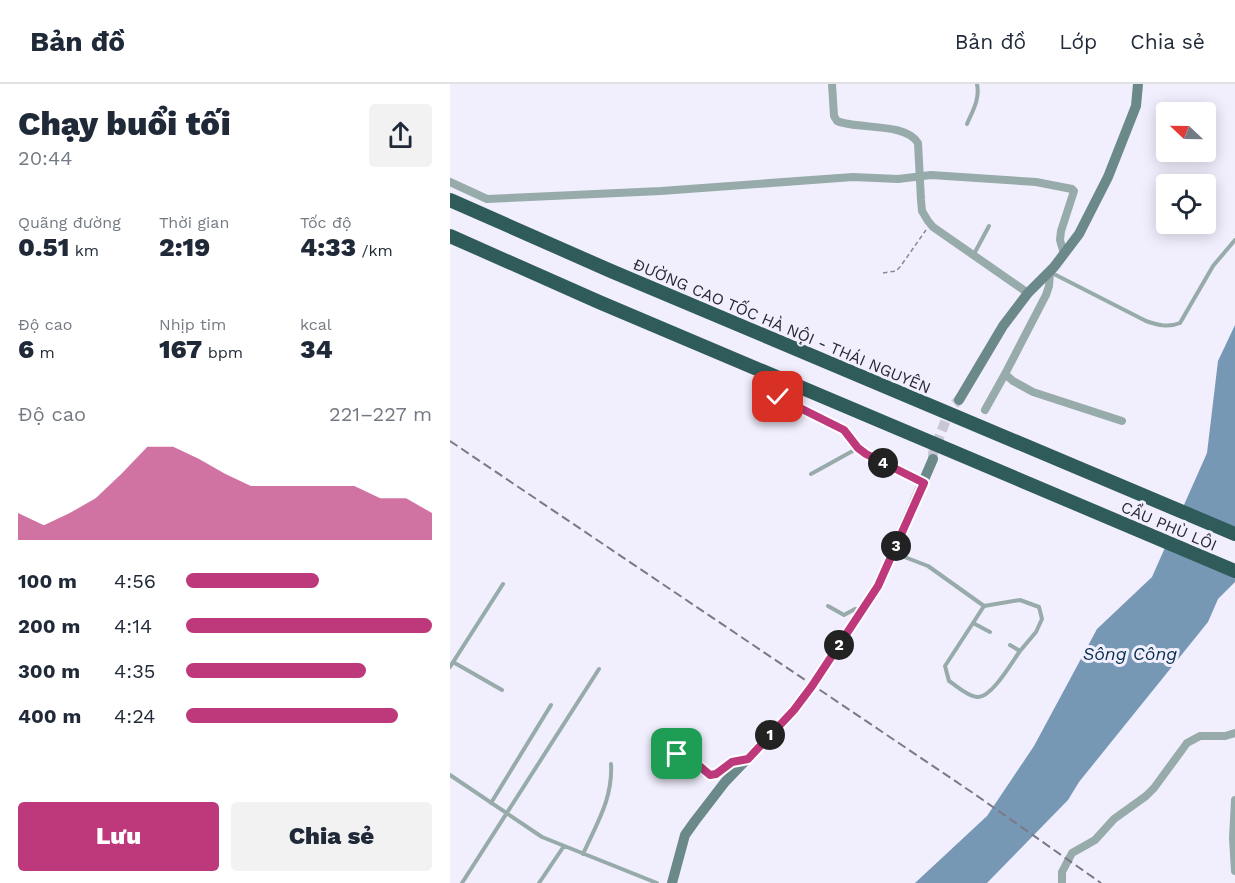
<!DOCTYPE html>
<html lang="vi">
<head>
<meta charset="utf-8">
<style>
  :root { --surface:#fff; --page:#f2f2f3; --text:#1f2937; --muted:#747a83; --line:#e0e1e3; --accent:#be397c }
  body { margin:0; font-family:"Work Sans",sans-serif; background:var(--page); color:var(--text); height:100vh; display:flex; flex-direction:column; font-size:22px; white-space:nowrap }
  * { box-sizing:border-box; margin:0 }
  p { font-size:20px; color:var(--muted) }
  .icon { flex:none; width:33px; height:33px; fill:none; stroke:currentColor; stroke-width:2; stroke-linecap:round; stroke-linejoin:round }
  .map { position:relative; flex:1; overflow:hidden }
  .panel { display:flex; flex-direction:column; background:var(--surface); width:450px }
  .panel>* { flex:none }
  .needle { width:39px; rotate:292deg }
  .fabs { position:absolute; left:706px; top:18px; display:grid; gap:12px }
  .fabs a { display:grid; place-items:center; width:60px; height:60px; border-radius:6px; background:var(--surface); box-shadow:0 3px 15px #0003; font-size:30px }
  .pin { position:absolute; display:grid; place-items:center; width:51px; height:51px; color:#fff; margin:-26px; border-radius:12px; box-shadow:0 3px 9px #0006 }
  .km { position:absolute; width:30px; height:30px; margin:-15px; border-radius:50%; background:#222; color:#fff; font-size:16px; line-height:30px; text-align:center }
  .round { display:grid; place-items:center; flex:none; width:63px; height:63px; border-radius:6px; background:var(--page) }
  .head { display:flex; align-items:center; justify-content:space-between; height:102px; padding:0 18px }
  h1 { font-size:33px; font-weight:800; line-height:45px }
  .metrics { display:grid; grid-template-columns:repeat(3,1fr); gap:9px; height:102px; padding:6px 18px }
  .metrics div { display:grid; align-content:center }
  .metrics b { font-size:26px; font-weight:800 }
  .metrics small { font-size:16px; font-weight:400 }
  .metrics p { font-size:16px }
  .chart { height:168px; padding:12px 18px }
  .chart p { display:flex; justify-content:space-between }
  .chart svg { width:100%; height:108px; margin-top:6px; fill:var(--accent); opacity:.7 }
  .button { display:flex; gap:12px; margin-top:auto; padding:12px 18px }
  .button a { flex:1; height:69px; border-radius:6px; background:var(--accent); color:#fff; font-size:24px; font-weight:800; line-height:69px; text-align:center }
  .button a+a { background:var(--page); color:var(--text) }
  ul { padding:0 18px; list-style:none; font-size:20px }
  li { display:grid; grid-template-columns:96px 72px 1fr; align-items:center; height:45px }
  li i { height:15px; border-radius:8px; background:var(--accent) }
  header { display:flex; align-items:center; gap:36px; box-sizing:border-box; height:84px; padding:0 30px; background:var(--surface); border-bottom:2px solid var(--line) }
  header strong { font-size:28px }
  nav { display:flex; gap:33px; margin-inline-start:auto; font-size:21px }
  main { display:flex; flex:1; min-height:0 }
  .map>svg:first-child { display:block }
</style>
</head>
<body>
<header>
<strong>Bản đồ</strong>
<nav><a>Bản đồ</a><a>Lớp</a><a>Chia sẻ</a></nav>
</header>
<main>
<section class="panel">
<div class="head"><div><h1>Chạy buổi tối</h1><p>20:44</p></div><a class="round"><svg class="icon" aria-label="share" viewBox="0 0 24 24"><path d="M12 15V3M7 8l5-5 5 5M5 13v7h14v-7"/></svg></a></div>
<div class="metrics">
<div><p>Quãng đường</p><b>0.51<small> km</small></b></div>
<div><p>Thời gian</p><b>2:19</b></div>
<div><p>Tốc độ</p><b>4:33<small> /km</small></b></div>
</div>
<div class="metrics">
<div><p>Độ cao</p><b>6<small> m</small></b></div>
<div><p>Nhịp tim</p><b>167<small> bpm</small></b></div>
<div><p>kcal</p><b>34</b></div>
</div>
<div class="chart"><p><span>Độ cao</span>221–227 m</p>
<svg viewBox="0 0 160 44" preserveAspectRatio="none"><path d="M0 44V33L10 38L20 33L30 27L40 17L50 6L60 6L70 11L80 17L90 22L100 22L110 22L120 22L130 22L140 27L150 27L160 33V44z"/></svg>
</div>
<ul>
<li><b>100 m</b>4:56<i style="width:54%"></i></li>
<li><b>200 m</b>4:14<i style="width:100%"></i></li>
<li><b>300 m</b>4:35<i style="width:73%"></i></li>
<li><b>400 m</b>4:24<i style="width:86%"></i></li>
</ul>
<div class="button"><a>Lưu</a><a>Chia sẻ</a></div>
</section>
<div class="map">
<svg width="785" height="799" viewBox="0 0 785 799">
  <rect width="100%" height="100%" fill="#f1eefd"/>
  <path fill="#7798b4" d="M785 241V498L768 515 758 538 629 698 618 716 537 799H465L537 732 584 662 647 545 702 493 757 369 768 277Z"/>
  <path fill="#f1eefd" d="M728 426 785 450V487L714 458Z"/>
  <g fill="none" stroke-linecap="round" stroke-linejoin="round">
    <path stroke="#c9c6d5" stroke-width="10" stroke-dasharray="10 5" stroke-linecap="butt" d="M483 375V369L501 323 509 316"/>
    <path stroke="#8a8896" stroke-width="1.5" stroke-dasharray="4.5 3" stroke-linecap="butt" d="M433 189 446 187 450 183 476 146"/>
    <path stroke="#97abaa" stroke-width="4" d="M517 40C523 26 530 15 527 0
      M524 170 539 142
      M600 188 696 237C708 241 718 244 730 239L763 182 785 156
      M305 301 394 346 408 364 416 370 471 397
      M361 390 408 364
      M444 469 478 482 534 522 570 516 589 523 592 535 586 548 570 567 560 561
      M378 522 394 531 405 525H412
      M534 522 523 539 540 548
      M523 539 495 582 499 597C507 602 517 612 527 613 541 615 562 578 570 567
      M3 578 52 606
      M0 583 53 500
      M227 670 240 674 260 691C272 689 279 679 291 676
      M0 691 92 753 207 799
      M41 719 101 621
      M133 770C147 739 163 714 161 680
      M12 799 149 585
      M89 799 114 762"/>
    <path stroke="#97abaa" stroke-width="8" d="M382 0 384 32 387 37C409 46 455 38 468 59L471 116 472 127 478 137 483 143 578 209
      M0 98 37 115 211 107 403 93 448 95 481 91 586 98 622 105 624 107 611 147 610 156 614 170
      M555 290 596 211 599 202 600 188
      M535 326 555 290 563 297 583 308 672 337
      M785 716 783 754 785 787
      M612 799V788L622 769 645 756 664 735 696 712 704 704 737 659 750 652H775L785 649"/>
    <path stroke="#6b8988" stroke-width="10" d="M509 316 553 242 578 209 604 183 629 150 658 93 686 22 688 0
      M222 799 235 751 245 737 275 698 344 626 362 602 428 502 483 375"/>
    <path stroke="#2f5c5b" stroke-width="14" d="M0 116 161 187 785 450
      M0 152 149 218 785 487"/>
    <path stroke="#7c7987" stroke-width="2" stroke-dasharray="9 4.5" stroke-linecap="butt" d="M0 357 523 709 651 799"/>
  </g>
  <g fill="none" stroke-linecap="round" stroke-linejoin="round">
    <defs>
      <path id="route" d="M227 670 240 674 260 691 266 690 282 678 298 675 344 626 362 602 428 502 474 399 416 370 408 364 394 346 328 313"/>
    </defs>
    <use href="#route" stroke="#fff" stroke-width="12"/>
    <use href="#route" stroke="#be397c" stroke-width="8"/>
  </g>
  <g text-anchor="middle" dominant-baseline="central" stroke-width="6" stroke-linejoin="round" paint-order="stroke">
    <g font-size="16" fill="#292734" stroke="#f1eefd">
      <text transform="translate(332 242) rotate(23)">ĐƯỜNG CAO TỐC HÀ NỘI - THÁI NGUYÊN</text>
      <text transform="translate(719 442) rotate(23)">CẦU PHÙ LÔI</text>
    </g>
    <g font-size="18" font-style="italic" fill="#062f4c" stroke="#f1eefd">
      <text x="680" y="569">Sông Công</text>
    </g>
  </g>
</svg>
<div class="fabs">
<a><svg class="needle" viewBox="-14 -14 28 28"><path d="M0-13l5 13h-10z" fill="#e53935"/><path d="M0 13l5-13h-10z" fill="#747a83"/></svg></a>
<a><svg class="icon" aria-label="locate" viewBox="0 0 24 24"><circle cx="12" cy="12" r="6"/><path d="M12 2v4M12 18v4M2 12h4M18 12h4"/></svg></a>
</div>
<div class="pin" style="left:227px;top:670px;background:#1e9e55"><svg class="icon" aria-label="arrive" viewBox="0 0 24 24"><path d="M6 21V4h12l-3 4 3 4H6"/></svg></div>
<div class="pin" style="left:328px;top:313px;background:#d93025"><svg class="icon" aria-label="check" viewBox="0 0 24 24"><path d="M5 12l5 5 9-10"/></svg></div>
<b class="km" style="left:320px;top:651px">1</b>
<b class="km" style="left:389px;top:561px">2</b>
<b class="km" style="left:446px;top:462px">3</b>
<b class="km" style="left:433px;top:379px">4</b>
</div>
</main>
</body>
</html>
